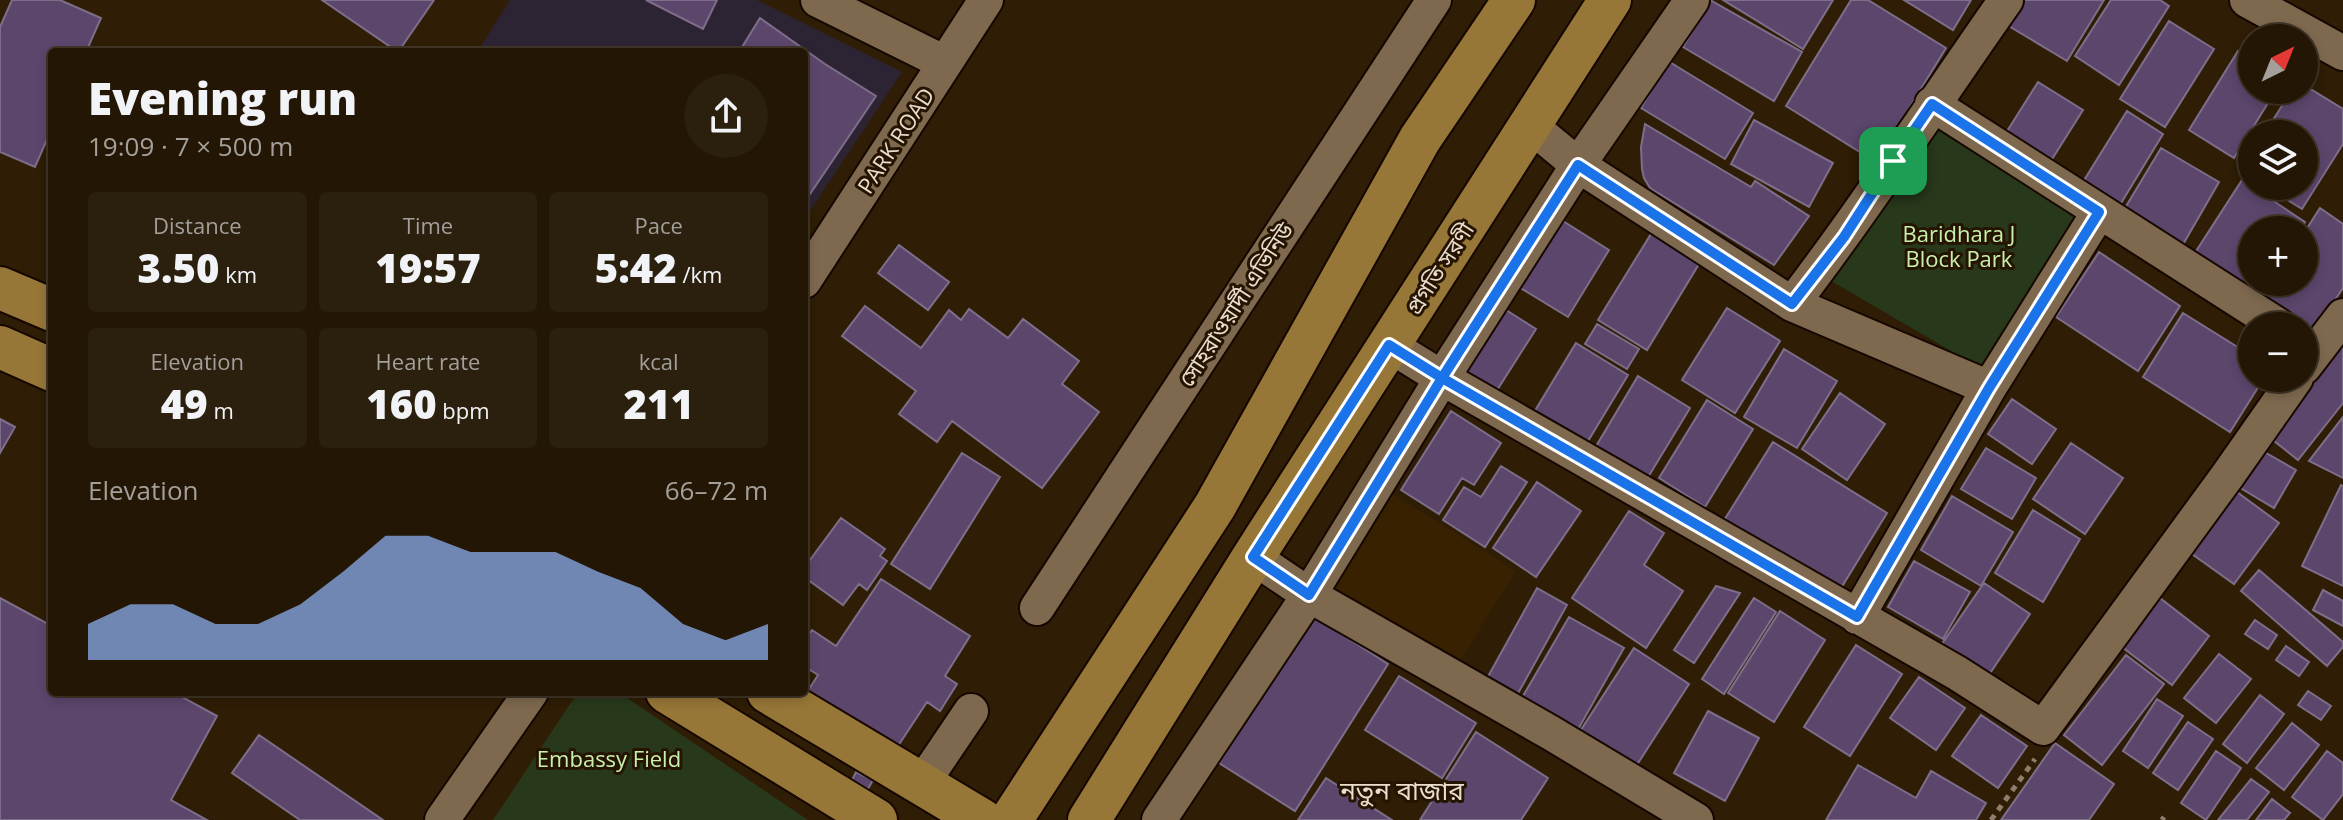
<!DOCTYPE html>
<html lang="en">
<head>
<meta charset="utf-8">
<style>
  :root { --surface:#231604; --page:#2b1f0e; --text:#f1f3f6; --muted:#a39f9a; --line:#403526; --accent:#92b7fd }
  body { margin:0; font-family:"Open Sans","Noto Sans Bengali",sans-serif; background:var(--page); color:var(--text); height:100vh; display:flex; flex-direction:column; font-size:30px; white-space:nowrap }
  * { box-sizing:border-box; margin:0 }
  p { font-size:26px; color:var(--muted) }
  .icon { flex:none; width:44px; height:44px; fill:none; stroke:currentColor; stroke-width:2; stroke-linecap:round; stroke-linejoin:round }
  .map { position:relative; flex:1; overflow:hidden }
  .details { position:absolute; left:48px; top:48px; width:760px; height:648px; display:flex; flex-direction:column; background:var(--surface); border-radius:8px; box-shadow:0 4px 12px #0003,0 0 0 2px var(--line) }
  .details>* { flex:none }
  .needle { width:52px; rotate:43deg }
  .controls { position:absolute; left:2238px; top:24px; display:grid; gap:16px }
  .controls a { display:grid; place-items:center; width:80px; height:80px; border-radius:50%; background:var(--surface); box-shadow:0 4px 12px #0003,0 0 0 2px var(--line); font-size:40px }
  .pin { position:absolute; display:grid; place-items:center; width:68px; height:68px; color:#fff; margin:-34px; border-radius:16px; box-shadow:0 4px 12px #0006 }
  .round { display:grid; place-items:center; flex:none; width:84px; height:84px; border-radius:42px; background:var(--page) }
  .head { display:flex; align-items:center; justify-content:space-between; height:136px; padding:0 40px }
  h1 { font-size:44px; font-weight:800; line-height:60px }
  .figures { display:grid; grid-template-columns:repeat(3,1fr); gap:12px; height:136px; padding:8px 40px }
  .figures div { display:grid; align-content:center; border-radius:8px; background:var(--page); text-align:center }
  .figures b { font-size:40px; font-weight:800 }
  .figures small { font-size:22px; font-weight:400 }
  .figures p { font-size:22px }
  .chart { height:224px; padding:16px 40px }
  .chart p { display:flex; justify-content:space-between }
  .chart svg { width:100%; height:144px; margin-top:8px; fill:var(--accent); opacity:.7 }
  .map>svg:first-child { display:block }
</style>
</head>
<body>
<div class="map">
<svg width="2343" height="820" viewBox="0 0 2343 820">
  <rect width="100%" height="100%" fill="#2f1d05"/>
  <path fill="#372101" d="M1393 494 1516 571 1456 667 1333 589Z"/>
  <path fill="#2d2433" d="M510 0H757L902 72 804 220V52H477Z"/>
  <path fill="#28391b" d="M1930 113 2090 220 1987 372 1826 278Z
    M578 692H618L808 820H493Z"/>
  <path fill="#5c466c" stroke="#7d6e8a" stroke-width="2" d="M12 0H60L101 18 86 52H52V128L35 167 0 152V27Z
    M322 0H434L398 52Z
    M646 0H717L703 29Z
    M1710 0 1802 52 1774 101 1683 47Z
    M1723 0H1833L1803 49Z
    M1851 0H1868L1946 48 1876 162 1786 106Z
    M1904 0H1971L1953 30Z
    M2022 0H2104L2067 61 2007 25Z
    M2111 0H2160L2169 6 2119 85 2075 56Z
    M760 18 825 64 876 96 804 203V52H739Z
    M2169 21 2214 49 2165 127 2120 99Z
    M2238 51 2252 60V90H2276L2234 158 2189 130Z
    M1668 61 1753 113 1725 159 1641 108Z
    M2038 82 2083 110 2044 172 1999 144Z
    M2304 85 2343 109V144L2302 209 2265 186H2304V134H2264L2292 90H2304Z
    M2127 111 2163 134 2115 213 2078 190Z
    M1754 120 1833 163 1809 207 1731 164Z
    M1645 124 1751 187 1755 181 1809 216 1774 265 1650 188 1644 178 1642 169 1641 147Z
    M2161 148 2219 182 2178 253 2119 218Z
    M2242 180 2305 222 2300 230H2252V282H2266L2252 303 2189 262Z
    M2320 208 2343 224V288L2311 336 2304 331V326H2297L2259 300 2271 282H2304V233Z
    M1555 216 1609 250 1568 317 1514 284Z
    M1654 229 1702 259 1647 350 1598 320Z
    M899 245 949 282 928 310 878 273Z
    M2099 252 2180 306 2138 371 2056 317Z
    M1498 305 1536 329 1492 398 1455 374Z
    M865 306 921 348 949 310 961 320 969 309 1008 338 1023 319 1079 361 1062 384 1099 412 1042 488 952 421 937 442 899 414 916 391 842 336Z
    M1727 308 1780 341 1735 413 1682 380Z
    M2183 313 2252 356V378H2264L2230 432 2143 377Z
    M1597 324 1639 349 1627 369 1585 344Z
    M2343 342V403L2298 460 2269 437Z
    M1576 343 1628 375 1585 446 1533 414Z
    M1784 349 1837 381 1797 448 1744 417Z
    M1638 376 1690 408 1647 479 1595 448Z
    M1840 393 1885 424 1847 480 1802 449Z
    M2012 399 2056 429 2032 464 1988 434Z
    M1707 400 1753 429 1705 507 1659 478Z
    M1451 411 1501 443 1474 485 1462 478 1439 514 1401 490Z
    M2343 417V478L2309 461Z
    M0 419 15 427 0 453Z
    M1773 442 1887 513 1838 593 1723 522Z
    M2071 443 2123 478 2085 534 2033 499Z
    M1986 448 2036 478 2012 519 1961 489Z
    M2259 449 2296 470 2274 508 2237 486Z
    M962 453 1000 477 930 589 891 564Z
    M1501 466 1527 482 1485 547 1443 520 1464 487 1481 497Z
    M1537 482 1581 511 1536 577 1493 548Z
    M2341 485 2343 486V586L2302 566Z
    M2237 492 2279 523 2234 584 2192 554Z
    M1952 496 2013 532 1981 586 1921 550Z
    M2033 510 2080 539 2043 602 1995 573Z
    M1629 511 1664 533 1644 565 1683 591 1646 648 1572 598Z
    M841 518 885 549 880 556 887 561 867 590 859 584 843 605 804 577V568Z
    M1914 561 1970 592 1943 639 1888 607Z
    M2259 570 2343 642V647L2327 666 2241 591Z
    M881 579 970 636 945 676 957 684 940 711 927 702 892 755 804 697 818 675 804 666V641L812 630 836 646Z
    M1984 583 2030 614 1984 682 1937 651Z
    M1716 586 1740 593 1694 663 1674 650Z
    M1537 588 1567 605 1516 697 1486 680Z
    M2323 590 2343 601V626L2313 610Z
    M0 598 52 626V692H173L217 716 171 800 207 820H0Z
    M1754 598 1776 612 1724 694 1702 679Z
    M2160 598 2209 636 2172 685 2122 647Z
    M1780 611 1825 640 1774 722 1728 693Z
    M1313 616 1388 664 1295 811 1219 763Z
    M1569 617 1624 648 1576 733 1520 701Z
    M2255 620 2277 635 2268 649 2245 634Z
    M1856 645 1902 674 1850 756 1804 727Z
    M2286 646 2309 662 2299 676 2276 660Z
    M1634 648 1689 684 1633 771 1577 736Z
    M2219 654 2251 679 2216 723 2184 698Z
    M2126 655 2164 684 2102 765 2064 735Z
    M1399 676 1476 723 1442 778 1365 730Z
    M1919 677 1965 708 1936 750 1890 718Z
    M2308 691 2331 706 2321 720 2298 705Z
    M2260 695 2284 714 2247 763 2223 744Z
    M2157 699 2183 716 2148 768 2123 751Z
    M1708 711 1759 738 1725 801 1674 773Z
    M1981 715 2027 746 1998 788 1952 756Z
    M2188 722 2213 739 2178 790 2153 773Z
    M2292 723 2319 745 2284 790 2256 768Z
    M1476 732 1548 778 1521 820H1420Z
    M259 735 383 820H300L232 773Z
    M2055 743 2114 784 2089 820H2001Z
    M2216 751 2241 768 2206 820 2181 803Z
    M2327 751 2343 763V794L2323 820 2292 797Z
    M1858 765 1916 798 1931 771 1986 803 1976 820H1826Z
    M856 772 873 780 868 789 852 780Z
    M1326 778 1392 820H1298Z
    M2251 779 2269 792 2247 820H2218Z
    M2272 799 2290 813 2284 820H2256Z"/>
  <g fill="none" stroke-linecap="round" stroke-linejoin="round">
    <defs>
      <path id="minor" d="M818 0 945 63
        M2247 0 2343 53
        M1932 104 2279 326
        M1531 126 1578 165 1792 304 1989 388
        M804 281 986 0
        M1792 304C1867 206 1935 101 2006 0
        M1389 345 1442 378 1957 673 2043 728 2228 475 2296 378
        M2304 367 2343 316
        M1253 557 1309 595 1551 733 1696 820
        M1037 608 1434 0
        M1857 617 1989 388 2099 212
        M921 785 971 711
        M442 820 531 692
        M1159 820 1309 595 1442 378 1578 165 1692 0"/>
      <path id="major" d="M0 288 52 310
        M0 347 52 370
        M667 692 876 820
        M768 692 982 820
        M1011 820 1215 506 1420 139 1514 0
        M1089 820 1253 557 1610 0"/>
    </defs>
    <use href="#minor" stroke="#160700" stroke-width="38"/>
    <use href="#major" stroke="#160700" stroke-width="46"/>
    <path stroke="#8e7e6b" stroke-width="5" stroke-dasharray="6 6" stroke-linecap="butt" d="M1991 820 2035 759
      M2162 820 2164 817"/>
    <use href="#minor" stroke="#7e694f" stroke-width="34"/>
    <use href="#major" stroke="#977738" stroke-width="42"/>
  </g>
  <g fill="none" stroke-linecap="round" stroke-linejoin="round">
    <defs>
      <path id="route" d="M1893 161 1844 237 1792 304 1578 165 1442 378 1389 345 1253 557 1309 595 1442 378 1857 617 1989 388 2099 212 1932 104 1893 161"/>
    </defs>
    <use href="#route" stroke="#fff" stroke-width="16"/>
    <use href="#route" stroke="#1a73e8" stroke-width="10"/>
  </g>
  <g text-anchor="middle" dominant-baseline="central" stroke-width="6" stroke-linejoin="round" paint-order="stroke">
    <g font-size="22" fill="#eaddcf" stroke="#251400">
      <text transform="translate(895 140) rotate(-57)">PARK ROAD</text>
      <text transform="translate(1439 268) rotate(-57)">প্রগতি সরণী</text>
      <text transform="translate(1235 304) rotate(-57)">সোহরাওয়ার্দী এভিনিউ</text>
    </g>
    <g font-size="22" fill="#c8f0ad" stroke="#251400">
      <text x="1959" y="233">Baridhara J<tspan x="1959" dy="25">Block Park</tspan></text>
      <text x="609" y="758">Embassy Field</text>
    </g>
    <g font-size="26" fill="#eaddcf" stroke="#251400">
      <text x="1402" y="790">নতুন বাজার</text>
    </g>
  </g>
</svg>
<div class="controls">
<a><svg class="needle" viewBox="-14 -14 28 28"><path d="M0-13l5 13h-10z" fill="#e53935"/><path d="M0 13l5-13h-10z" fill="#a39f9a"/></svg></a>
<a><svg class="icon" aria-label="layers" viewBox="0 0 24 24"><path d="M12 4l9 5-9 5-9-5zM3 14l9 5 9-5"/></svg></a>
<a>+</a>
<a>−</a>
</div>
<div class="pin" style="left:1893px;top:161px;background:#1e9e55"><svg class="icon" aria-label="arrive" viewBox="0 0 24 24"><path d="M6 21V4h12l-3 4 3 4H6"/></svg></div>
<section class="details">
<div class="head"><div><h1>Evening run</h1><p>19:09 · 7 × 500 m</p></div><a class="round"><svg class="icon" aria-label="share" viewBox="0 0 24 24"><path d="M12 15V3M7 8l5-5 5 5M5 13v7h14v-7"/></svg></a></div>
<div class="figures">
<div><p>Distance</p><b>3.50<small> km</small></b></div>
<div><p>Time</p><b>19:57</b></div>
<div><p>Pace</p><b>5:42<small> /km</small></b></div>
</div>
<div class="figures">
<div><p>Elevation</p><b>49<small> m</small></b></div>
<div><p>Heart rate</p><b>160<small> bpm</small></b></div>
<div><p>kcal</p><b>211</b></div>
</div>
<div class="chart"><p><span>Elevation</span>66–72 m</p>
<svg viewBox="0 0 160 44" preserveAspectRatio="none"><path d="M0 44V33L10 27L20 27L30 33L40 33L50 27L60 17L70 6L80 6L90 11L100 11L110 11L120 17L130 22L140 33L150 38L160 33V44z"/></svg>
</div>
</section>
</div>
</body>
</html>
